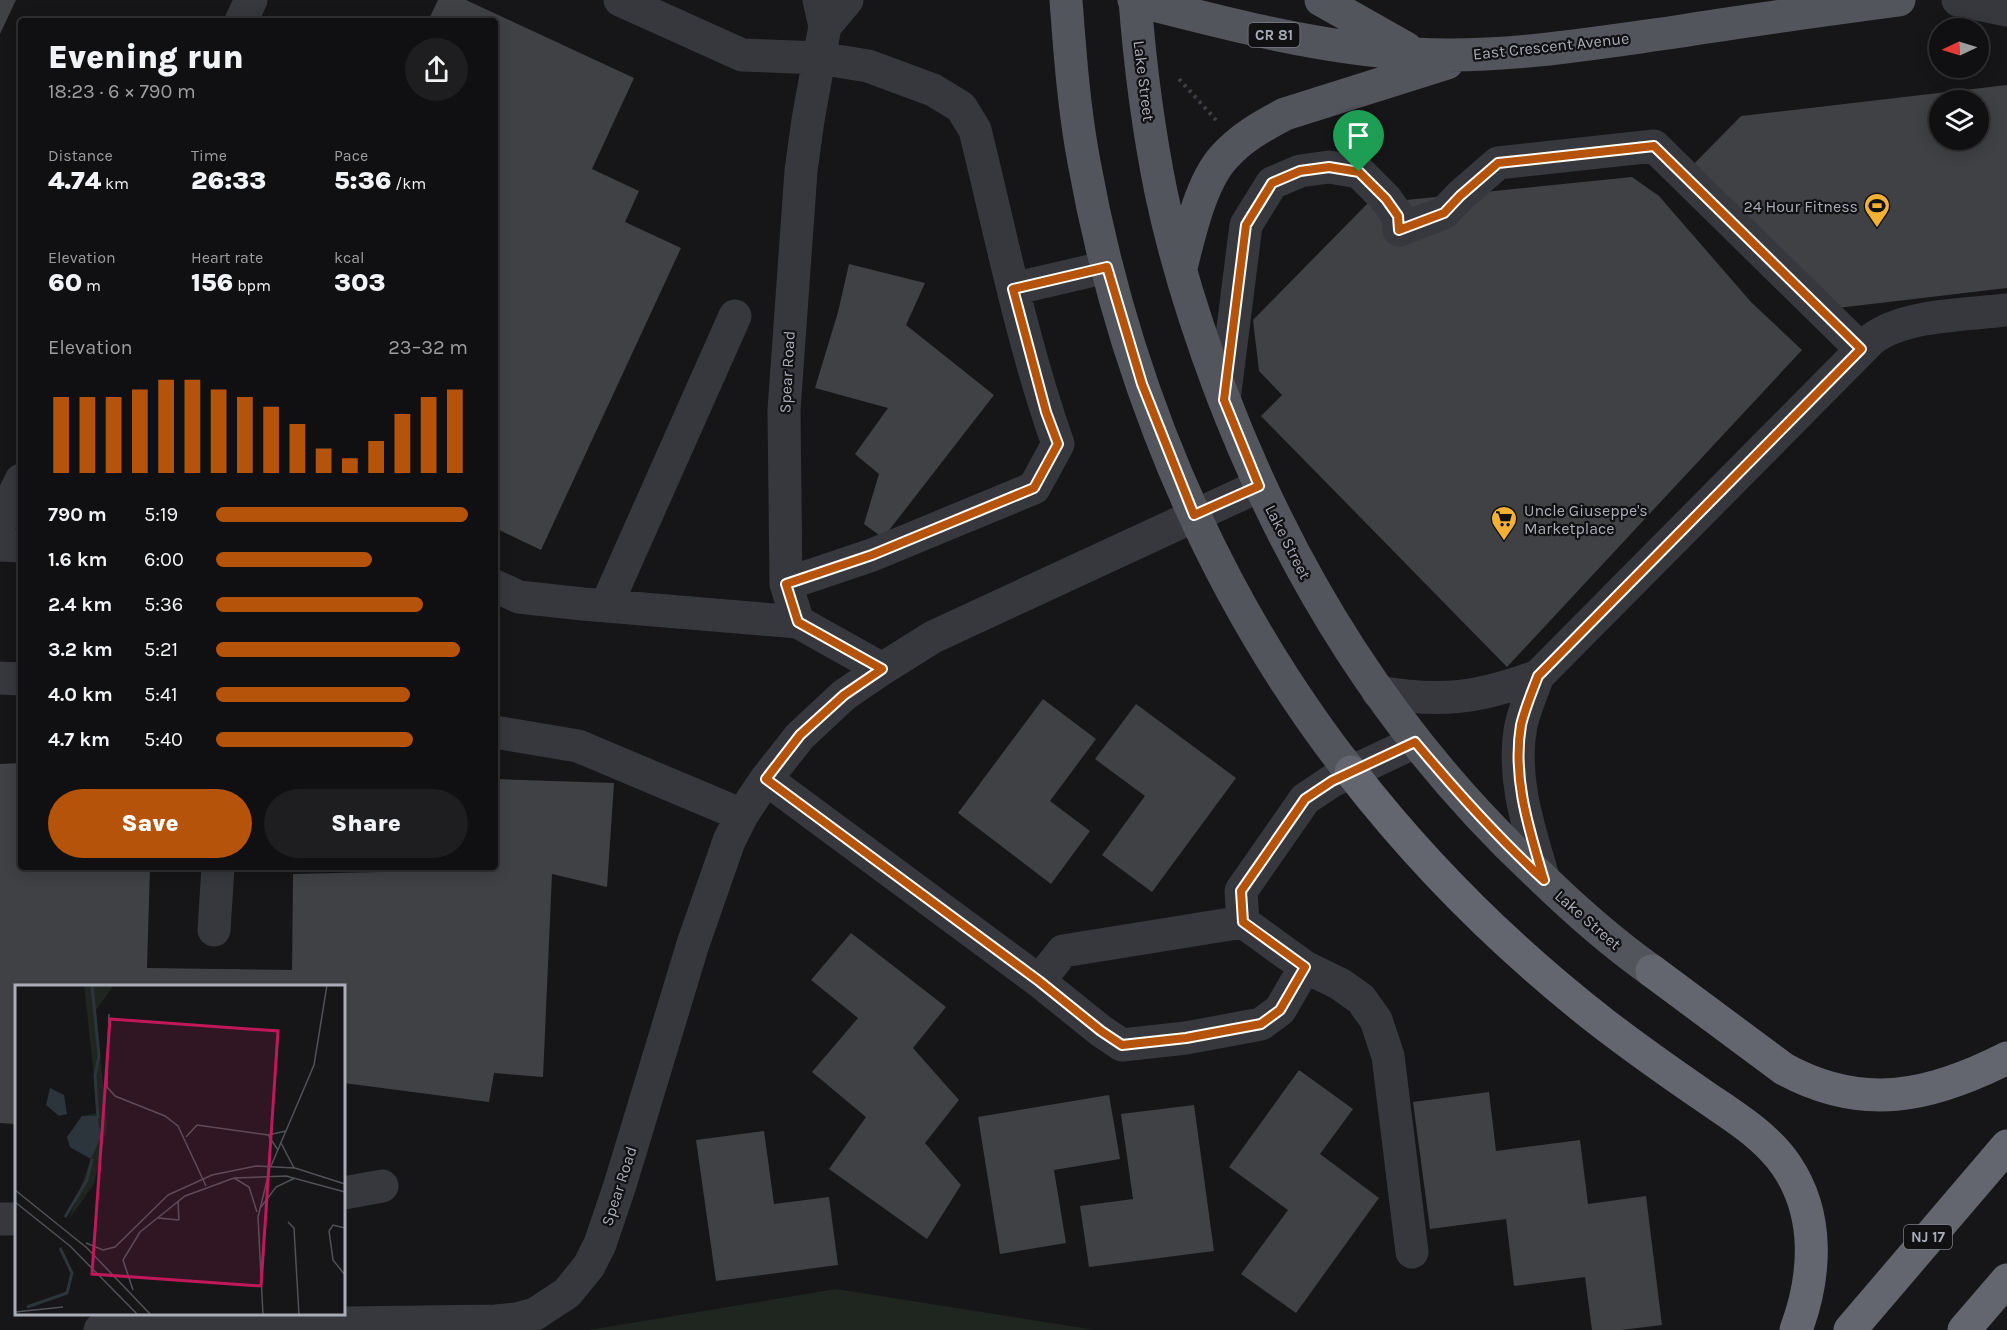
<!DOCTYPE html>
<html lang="en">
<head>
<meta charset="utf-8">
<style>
  :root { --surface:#101012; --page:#1e1e20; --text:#f1f3f6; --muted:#9c9d9f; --line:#303032; --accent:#b45309 }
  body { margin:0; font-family:Karla,sans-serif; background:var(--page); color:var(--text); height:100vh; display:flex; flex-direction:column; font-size:22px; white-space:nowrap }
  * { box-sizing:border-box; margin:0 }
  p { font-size:20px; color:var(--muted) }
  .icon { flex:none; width:33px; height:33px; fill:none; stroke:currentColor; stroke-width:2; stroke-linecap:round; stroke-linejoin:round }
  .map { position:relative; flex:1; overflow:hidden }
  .drawer { position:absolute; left:18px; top:18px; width:480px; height:852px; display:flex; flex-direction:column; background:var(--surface); border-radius:6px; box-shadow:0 3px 15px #0003,0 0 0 2px var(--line) }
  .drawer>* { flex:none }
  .needle { width:39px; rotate:266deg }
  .controls { position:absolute; left:1929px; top:18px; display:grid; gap:12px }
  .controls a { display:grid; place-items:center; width:60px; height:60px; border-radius:50%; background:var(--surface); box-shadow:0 3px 15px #0003,0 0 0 2px var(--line); font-size:30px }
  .pin { position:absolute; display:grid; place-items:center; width:51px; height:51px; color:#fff; margin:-62px -26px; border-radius:50% 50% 50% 0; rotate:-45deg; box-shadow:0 0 6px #0007 }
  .pin .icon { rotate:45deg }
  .round { display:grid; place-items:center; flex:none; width:63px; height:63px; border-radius:32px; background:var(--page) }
  .summary { display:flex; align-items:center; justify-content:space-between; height:102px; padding:0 30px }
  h1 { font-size:33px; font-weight:800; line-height:45px }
  .figures { display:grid; grid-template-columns:repeat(3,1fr); gap:9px; height:102px; padding:6px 30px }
  .figures div { display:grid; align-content:center }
  .figures b { font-size:26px; font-weight:800 }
  .figures small { font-size:16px; font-weight:400 }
  .figures p { font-size:16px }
  .chart { height:168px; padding:12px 30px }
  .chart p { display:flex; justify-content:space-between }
  .chart svg { width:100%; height:108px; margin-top:6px; stroke:var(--accent); stroke-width:6 }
  .button { display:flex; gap:12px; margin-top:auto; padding:12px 30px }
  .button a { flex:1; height:69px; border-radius:36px; background:var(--accent); color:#fff; font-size:24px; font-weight:800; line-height:69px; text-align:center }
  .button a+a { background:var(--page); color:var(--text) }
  ul { padding:0 30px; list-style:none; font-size:20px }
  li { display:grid; grid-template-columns:96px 72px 1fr; align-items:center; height:45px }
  li i { height:15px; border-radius:8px; background:var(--accent) }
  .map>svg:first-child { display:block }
</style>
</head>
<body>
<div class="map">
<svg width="2007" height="1330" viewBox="0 0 2007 1330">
  <rect width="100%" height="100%" fill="#161618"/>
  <path fill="#1e261f" d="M836 1289 1095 1330H589Z"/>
  <path fill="#404145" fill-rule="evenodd" d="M0 0H16L0 34Z
    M438 0H466L634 78 592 169 639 191 625 222 681 248 541 550 495 528V21H428Z
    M2007 85V288L1829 309 1688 170 1741 116ZM1940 100H1978V140H1940Z
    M1632 177 1659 196 1751 302 1802 350 1507 667 1261 416 1282 395 1259 371 1253 320 1367 204Z
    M849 264 925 283 906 325 994 395 883 538 864 524 879 474 855 454 888 408 815 388 838 312Z
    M1043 699 1096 739 1050 801 1090 831 1051 884 958 813Z
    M1136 704 1236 778 1152 892 1102 855 1145 796 1095 759Z
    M21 763V867H150L147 968 292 970 293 874 379 872V867H495V779L614 783 607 887 552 874 543 1077 494 1073 489 1102 344 1083V986H16V1124L0 1123V764Z
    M851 933 946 1007 913 1048 959 1100 925 1143 961 1185 927 1239 829 1169 866 1117 812 1072 858 1018 811 980Z
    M1299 1070 1353 1109 1320 1154 1379 1198 1296 1313 1241 1274 1288 1210 1229 1167Z
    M1489 1092 1496 1151 1580 1140 1588 1204 1646 1196 1662 1325 1621 1330H1592L1585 1277 1514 1286 1506 1219 1430 1229 1413 1102Z
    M1109 1095 1120 1159 1054 1170 1066 1243 1000 1254 978 1117Z
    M1194 1105 1214 1251 1089 1267 1080 1206 1133 1199 1121 1114Z
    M764 1131 774 1204 829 1197 838 1265 716 1281 696 1140Z"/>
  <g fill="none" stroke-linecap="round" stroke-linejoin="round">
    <path stroke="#3d3f44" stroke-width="4" stroke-dasharray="3 4.5" stroke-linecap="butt" d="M1179 79 1216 120"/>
    <path stroke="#37383d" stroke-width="33" d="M620 0 742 55 819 58 868 66 933 90 961 107 975 130C1001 235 1022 342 1058 444L1034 488 872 555 786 584
      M819 0 825 26 808 120 801 171 784 410 786 584 798 622 882 669
      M1958 0 2007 10
      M241 21 251 0
      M825 26 847 0
      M1013 289 1107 267
      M1224 400 1246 225 1272 183 1300 171 1329 167 1359 172 1386 199 1398 216 1399 230 1444 213 1460 196 1498 163 1654 146 1861 349
      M0 523 21 480
      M0 545 21 546
      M495 586 519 597 583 604 798 622
      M606 606 735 316
      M0 678 21 679
      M1378 692C1441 703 1479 698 1538 676
      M495 732 578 746 742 815
      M766 779 1039 981 1101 1031 1122 1045 1186 1038 1261 1024 1280 1010 1305 967
      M1544 880C1529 829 1511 778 1521 725 1525 708 1532 692 1538 676L1872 339C1905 314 1966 315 2007 310
      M1243 922 1241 891 1305 799 1332 781 1415 742
      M214 930 218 867
      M1039 981 1063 951 1243 922 1305 967 1340 984 1361 999 1376 1020 1388 1056 1412 1252
      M344 1193 382 1186
      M0 1219H16
      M100 1330 196 1325 496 1321 517 1319 535 1314 567 1293 589 1266 600 1244 620 1185 693 944 729 841 742 815 766 779 800 736 844 695 882 669 933 637 1259 486"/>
    <path stroke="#53555c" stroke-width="33" d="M1066 0C1070 54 1074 109 1084 162 1117 345 1184 524 1285 680 1306 712 1327 743 1351 772
      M1134 0C1227 24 1318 48 1414 54 1501 59 1588 44 1675 32 1750 20 1824 10 1899 0
      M1135 0C1140 65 1148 128 1161 192 1175 259 1196 325 1220 389 1291 576 1392 738 1539 875 1575 910 1611 942 1652 971
      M1321 0 1406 48
      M1181 268C1189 235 1201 182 1224 157 1241 138 1262 126 1285 114L1447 63"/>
    <path stroke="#63666e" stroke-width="33" d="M1351 772C1424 866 1510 951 1604 1024 1638 1050 1672 1074 1707 1098 1735 1117 1767 1137 1786 1165 1820 1215 1816 1276 1796 1330
      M1652 971 1784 1069C1863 1112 1930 1097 2007 1058
      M1850 1330 2007 1146
      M1964 1330 2007 1280"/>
  </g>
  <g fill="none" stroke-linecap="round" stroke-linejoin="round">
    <defs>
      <path id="route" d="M1654 146 1861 349 1538 676C1532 692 1525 708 1521 725 1512 778 1529 829 1544 880 1497 837 1456 791 1415 742L1332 781 1305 799 1241 891 1243 922 1305 967 1280 1010 1261 1024 1186 1038 1122 1045 1101 1031 1039 981 766 779 800 735 844 695 882 669 798 622 786 584 872 555 1034 488 1058 444 1046 412 1013 289 1107 267 1142 384 1194 515 1259 486 1224 400 1246 225 1272 183 1300 171 1329 167 1359 172 1386 199 1398 216 1399 230 1444 213 1460 196 1498 163Z"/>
    </defs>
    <use href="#route" stroke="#fff" stroke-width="12"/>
    <use href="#route" stroke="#b45309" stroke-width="8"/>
  </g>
  <defs>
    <symbol id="stadium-pin" viewBox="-11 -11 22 30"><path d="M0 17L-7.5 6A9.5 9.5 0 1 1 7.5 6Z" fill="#f2b134" stroke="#111113"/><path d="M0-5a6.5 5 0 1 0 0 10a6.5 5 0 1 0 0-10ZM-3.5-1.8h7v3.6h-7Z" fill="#111"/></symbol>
    <symbol id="supermarket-pin" viewBox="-11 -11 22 30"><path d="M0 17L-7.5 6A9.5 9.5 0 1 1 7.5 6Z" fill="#f2b134" stroke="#111113"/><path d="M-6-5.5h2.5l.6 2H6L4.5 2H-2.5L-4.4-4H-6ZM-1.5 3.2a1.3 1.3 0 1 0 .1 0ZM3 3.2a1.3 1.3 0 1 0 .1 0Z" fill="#111"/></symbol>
  </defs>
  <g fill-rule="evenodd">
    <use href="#stadium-pin" x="1862" y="191" width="30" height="40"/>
    <use href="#supermarket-pin" x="1489" y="504" width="30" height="40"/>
  </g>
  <g text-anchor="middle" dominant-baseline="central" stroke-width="4.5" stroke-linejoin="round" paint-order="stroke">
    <g fill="#111113" stroke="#7b7e86" stroke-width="1.5">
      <rect x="1248.5" y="23" width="51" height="24" rx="4.5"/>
      <rect x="1904" y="1225" width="48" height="24" rx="4.5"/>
    </g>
    <g font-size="15" font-weight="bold" fill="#a8adb8">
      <text x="1274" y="35">CR 81</text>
      <text x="1928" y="1237">NJ 17</text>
    </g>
    <g font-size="16" fill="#a8adb8" stroke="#111113">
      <text transform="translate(1551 46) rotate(-6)">East Crescent Avenue</text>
      <text transform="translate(1144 81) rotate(83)">Lake Street</text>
      <text transform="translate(787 372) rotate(-87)">Spear Road</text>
      <text transform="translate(1288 542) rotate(63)">Lake Street</text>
      <text transform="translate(1588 920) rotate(41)">Lake Street</text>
      <text transform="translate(619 1186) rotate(-72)">Spear Road</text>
    </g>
    <g font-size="16" fill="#a8adb8" stroke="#111113" text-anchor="end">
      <text x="1858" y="206">24 Hour Fitness</text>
      <text x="1524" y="510" text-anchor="start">Uncle Giuseppe's<tspan x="1524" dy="18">Marketplace</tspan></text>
    </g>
  </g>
  <g transform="translate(15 985)">
    <rect width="330" height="330" fill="#161618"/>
    <path d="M69 0H99L81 25 92 141 79 199 54 234 76 174 55 162 52 152 67 131 83 128Z" fill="#1e261f"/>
    <path d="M35 103 49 110 52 129 44 131 31 120ZM67 131H82L83 135 86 151 76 174 55 162 52 152Z" fill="#2c353c"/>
    <path fill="none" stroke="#2c353c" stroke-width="3" d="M77 0 84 71 80 90 83 134M50 232 72 195 77 174M12 322 52 308 57 288 45 263"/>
    <path fill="none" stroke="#505258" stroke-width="1.5" d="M94 29 92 102 100 111 150 131 163 141 191 201M253 150 263 165M171 152 182 140 253 150 271 146M266 158 279 183M256 181 299 80 312 0M219 193 234 202 242 227M0 205 72 263 136 330M153 210 197 190 241 181 280 183 330 199M0 217 55 261 123 330M163 217 164 235M246 222 261 202 280 193M143 233 164 235M273 237 279 243 284 330M330 243 318 240 314 246 318 275 330 290M125 247 170 211 219 193 271 191 330 207M71 258 88 265 100 262 153 210M118 305 108 275 125 247M0 327 48 322M248 330 243 232 254 187"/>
    <path fill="#c2185b" fill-opacity="0.15" stroke="#c2185b" stroke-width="3" d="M95 34 263 46 246 301 77 289Z"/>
    <rect width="330" height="330" fill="none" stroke="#a8adb8" stroke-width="3"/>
  </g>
</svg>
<div class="controls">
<a><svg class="needle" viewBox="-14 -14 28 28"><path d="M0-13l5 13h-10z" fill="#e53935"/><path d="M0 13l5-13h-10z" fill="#9c9d9f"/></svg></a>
<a><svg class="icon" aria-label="layers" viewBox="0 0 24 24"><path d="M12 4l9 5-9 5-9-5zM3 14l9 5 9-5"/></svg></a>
</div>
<div class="pin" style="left:1359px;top:172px;background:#1e9e55"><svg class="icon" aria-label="arrive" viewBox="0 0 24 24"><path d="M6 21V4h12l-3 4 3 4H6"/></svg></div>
<section class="drawer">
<div class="summary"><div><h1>Evening run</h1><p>18:23 · 6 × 790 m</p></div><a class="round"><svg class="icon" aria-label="share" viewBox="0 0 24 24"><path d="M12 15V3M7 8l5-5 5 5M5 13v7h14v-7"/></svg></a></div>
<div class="figures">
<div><p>Distance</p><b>4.74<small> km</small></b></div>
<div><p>Time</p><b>26:33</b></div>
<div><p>Pace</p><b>5:36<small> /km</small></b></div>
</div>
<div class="figures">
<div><p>Elevation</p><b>60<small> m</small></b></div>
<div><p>Heart rate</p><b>156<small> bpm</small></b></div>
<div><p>kcal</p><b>303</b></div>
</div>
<div class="chart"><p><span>Elevation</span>23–32 m</p>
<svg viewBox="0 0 160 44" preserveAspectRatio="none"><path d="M5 44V13M15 44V13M25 44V13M35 44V10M45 44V6M55 44V6M65 44V10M75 44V13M85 44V17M95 44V24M105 44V34M115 44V38M125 44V31M135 44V20M145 44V13M155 44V10"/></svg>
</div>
<ul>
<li><b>790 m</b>5:19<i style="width:100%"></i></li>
<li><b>1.6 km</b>6:00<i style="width:62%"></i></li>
<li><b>2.4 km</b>5:36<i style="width:82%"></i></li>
<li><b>3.2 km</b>5:21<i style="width:97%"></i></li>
<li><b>4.0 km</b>5:41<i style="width:77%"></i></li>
<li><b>4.7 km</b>5:40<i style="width:78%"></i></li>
</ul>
<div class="button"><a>Save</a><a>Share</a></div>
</section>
</div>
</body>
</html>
